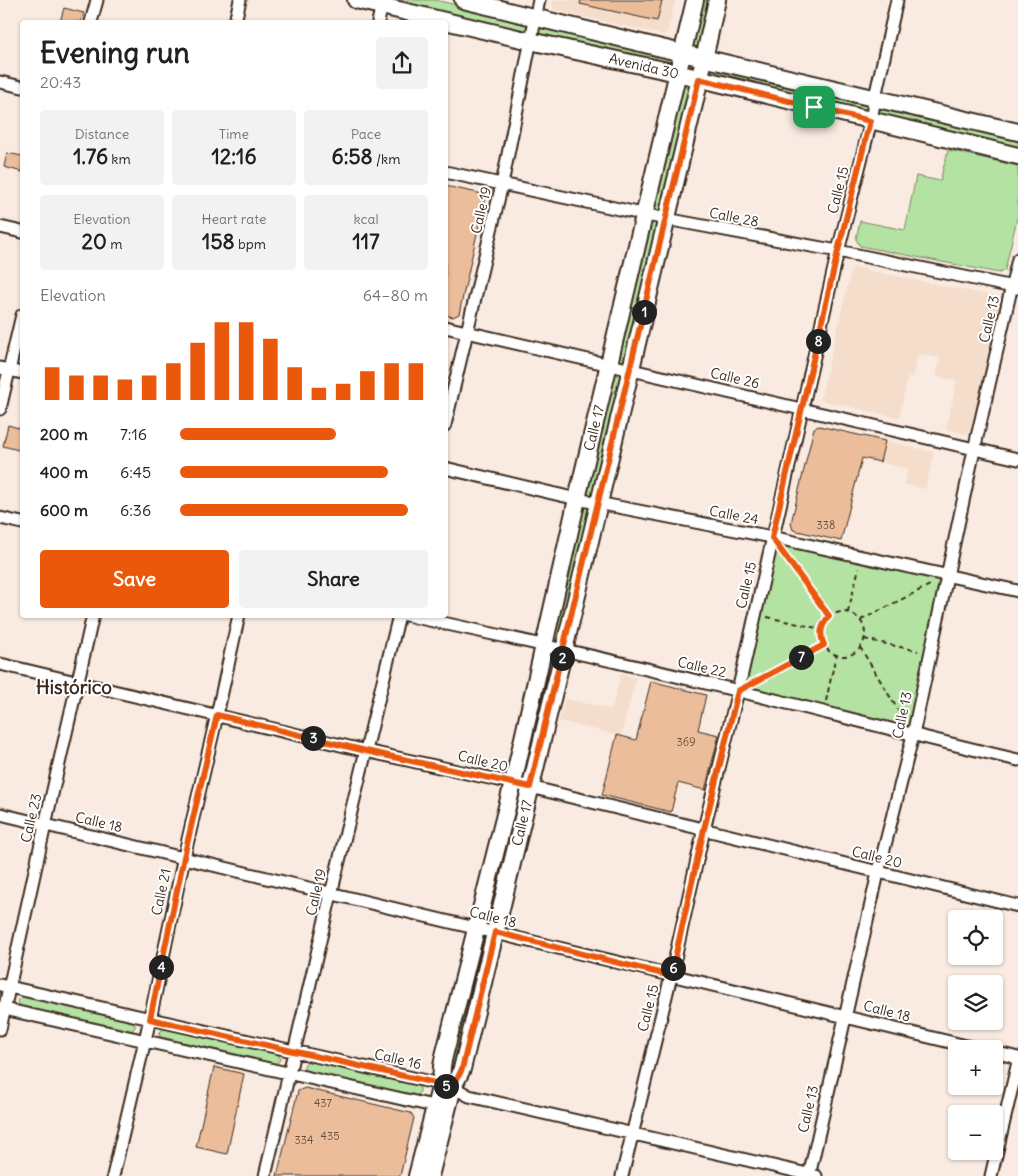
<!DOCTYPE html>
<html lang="en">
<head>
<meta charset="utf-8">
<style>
  :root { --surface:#fff; --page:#f2f2f2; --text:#202124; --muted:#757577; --accent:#ea580c }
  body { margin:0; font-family:Delius,sans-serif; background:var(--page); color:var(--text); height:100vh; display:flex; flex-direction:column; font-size:19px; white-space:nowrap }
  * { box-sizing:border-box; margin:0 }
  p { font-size:16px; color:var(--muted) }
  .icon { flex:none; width:28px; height:28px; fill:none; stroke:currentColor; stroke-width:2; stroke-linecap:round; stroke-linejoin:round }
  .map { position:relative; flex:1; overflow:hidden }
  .details { position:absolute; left:20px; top:20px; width:428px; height:598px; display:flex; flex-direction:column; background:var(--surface); border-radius:5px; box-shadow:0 1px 4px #0004 }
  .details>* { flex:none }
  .buttons { position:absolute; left:948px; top:910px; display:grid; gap:10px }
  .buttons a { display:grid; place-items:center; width:55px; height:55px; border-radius:5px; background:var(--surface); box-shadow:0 1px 4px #0004; font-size:25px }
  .pin { position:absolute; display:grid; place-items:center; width:42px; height:42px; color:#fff; margin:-21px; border-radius:10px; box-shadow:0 2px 8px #0006 }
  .km { position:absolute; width:25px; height:25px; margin:-12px; border-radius:50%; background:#222; color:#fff; font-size:14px; line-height:25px; text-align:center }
  .round { display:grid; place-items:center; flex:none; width:52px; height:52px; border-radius:5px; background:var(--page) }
  .summary { display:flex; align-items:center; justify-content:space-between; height:85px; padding:0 20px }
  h1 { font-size:28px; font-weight:700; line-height:38px }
  .figures { display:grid; grid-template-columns:repeat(3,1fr); gap:8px; height:85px; padding:5px 20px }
  .figures div { display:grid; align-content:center; border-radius:5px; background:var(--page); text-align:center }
  .figures b { font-size:21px; font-weight:700 }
  .figures small { font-size:14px; font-weight:400 }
  .figures p { font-size:14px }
  .chart { height:140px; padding:10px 20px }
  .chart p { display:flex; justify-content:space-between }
  .chart svg { width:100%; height:90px; margin-top:5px; stroke:var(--accent); stroke-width:6 }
  .action { display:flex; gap:10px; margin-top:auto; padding:10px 20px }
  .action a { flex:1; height:58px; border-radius:5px; background:var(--accent); color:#fff; font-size:20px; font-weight:700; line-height:58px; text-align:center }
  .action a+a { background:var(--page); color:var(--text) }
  ul { padding:0 20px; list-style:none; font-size:16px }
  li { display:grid; grid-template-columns:80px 60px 1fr; align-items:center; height:38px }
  li i { height:12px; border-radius:6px; background:var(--accent) }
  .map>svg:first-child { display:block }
</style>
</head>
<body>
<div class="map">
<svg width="1018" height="1176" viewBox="0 0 1018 1176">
  <rect width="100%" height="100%" fill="#f9ebe1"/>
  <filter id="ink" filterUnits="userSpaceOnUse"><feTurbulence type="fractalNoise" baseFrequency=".02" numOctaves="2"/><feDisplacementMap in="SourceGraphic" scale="10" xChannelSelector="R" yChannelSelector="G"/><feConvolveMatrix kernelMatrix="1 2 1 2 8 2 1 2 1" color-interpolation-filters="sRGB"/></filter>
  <g filter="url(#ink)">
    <path fill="#f5ddcc" d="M553 0H675L668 31 664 35 554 10 552 5Z
      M852 267 998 297 1002 304 972 430 966 434 946 429 957 381 936 376 940 358 918 354 912 378 908 377 899 418 820 400Z
      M819 426 934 452 925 489 904 484 908 469 862 458 841 541 793 530 791 523 814 428Z
      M621 674 636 678 621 736 559 721 565 699 612 709Z"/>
    <path fill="#b3e2a2" stroke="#778660" d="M388 0H435L658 52 656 62Z
      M696 0H715L458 1064 446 1078Z
      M711 63 1018 133V148L707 77Z
      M948 150 1018 166V214L1005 270 999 273 860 246 856 239 860 221 905 230 916 176 940 181Z
      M772 537 947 576 913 735 738 691Z
      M23 996H26L131 1020 135 1024V1027L131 1032H128L23 1008 20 1007 18 1001Z
      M164 1028H167L275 1052 280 1057V1060L275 1064H272L164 1040 161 1039 159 1033Z
      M308 1061 415 1084 420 1088V1092L416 1096H412L309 1073 304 1069V1065Z"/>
    <path fill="#ebbd9b" stroke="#3b2a1e" d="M581 0H657L662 1 657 21 580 4Z
      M64 8 84 13 81 22H60Z
      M7 153 22 156V172L4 167Z
      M445 186 483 194 482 198H485L459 314 453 317 445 315Z
      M8 425 22 429V451L3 446Z
      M819 426 885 441 880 462 862 458 841 541 793 530 791 523 814 428Z
      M651 681 706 695 698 730 719 735 705 790 678 783 671 812 602 795 617 735 636 740Z
      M214 1067 244 1074 227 1154 196 1147Z
      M305 1088 411 1113 414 1118 400 1176H277L298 1091Z"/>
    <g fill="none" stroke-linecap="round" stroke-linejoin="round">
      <defs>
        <path id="street" d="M91 22 97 0
          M235 22 240 0
          M378 22 383 0
          M0 82 22 87
          M445 172 666 219 838 251 1018 288
          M0 227 22 232
          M445 327 1018 459
          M0 368 22 373
          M0 409 22 315
          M445 425 502 184 539 0
          M445 468 577 499 772 537 1018 591
          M0 518 22 523
          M406 615C517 639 628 664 739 691 832 714 925 738 1018 760
          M0 664 366 751 530 787 1018 906
          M0 814 979 1049
          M0 985 453 1087 469 1096 816 1176
          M0 1008 442 1108
          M0 1029 45 825 93 615
          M994 1052 1018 1058
          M113 1176 150 1019 184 857 217 715 239 615
          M265 1176 331 894 399 615
          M622 1176 671 976 704 829 738 691 802 409 838 251 871 121 875 97 897 0
          M809 1176 878 873 913 735 974 450 1018 259
          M991 1176 1018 1062"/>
        <path id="secondary" d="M356 0 530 41 677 73 1018 156
          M463 0 682 53 1018 132
          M417 1176 441 1084 442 1066 444 1056 513 783 577 499 695 0
          M430 1176 453 1087 462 1069 564 650 695 100 717 0"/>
      </defs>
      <use href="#street" stroke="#3b2a1e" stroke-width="15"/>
      <use href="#secondary" stroke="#3b2a1e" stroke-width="20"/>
      <path stroke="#3b2a1e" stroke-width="2" stroke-dasharray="5 4" stroke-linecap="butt" d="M782 551 829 617
        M821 634a22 22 0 1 1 44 0a22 22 0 1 1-44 0Z
        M848 612 859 568
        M767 617 821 629
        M861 620 932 584
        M864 639 918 651
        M860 647 904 720
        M753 683 824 645
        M826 701 836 655"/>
      <use href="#street" stroke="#fff" stroke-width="11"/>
      <use href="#secondary" stroke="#fff" stroke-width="16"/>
    </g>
  </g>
  <g fill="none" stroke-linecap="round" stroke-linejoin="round" filter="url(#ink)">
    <defs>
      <path id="route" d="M699 79 870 121 838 251 772 538 829 616C821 626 819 634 824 645L738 691 704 829 671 976 495 932 462 1069 453 1087 150 1019 184 857 217 715 366 751 530 787Z"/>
    </defs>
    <use href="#route" stroke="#fff" stroke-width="10"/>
    <use href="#route" stroke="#ea580c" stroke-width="6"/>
  </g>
  <g text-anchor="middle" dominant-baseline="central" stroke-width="4" stroke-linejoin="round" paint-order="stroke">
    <g font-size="11" fill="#674f3d">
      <text x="826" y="525">338</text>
      <text x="686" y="742">369</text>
      <text x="323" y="1103">437</text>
      <text x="330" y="1136">435</text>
      <text x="304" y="1140">334</text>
    </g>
    <g font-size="14" fill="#3b2a1e" stroke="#fff">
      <text transform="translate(644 66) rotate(13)">Avenida 30</text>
      <text transform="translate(838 190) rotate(-76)">Calle 15</text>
      <text transform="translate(481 210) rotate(-77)">Calle 19</text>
      <text transform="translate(734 217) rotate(11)">Calle 28</text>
      <text transform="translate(989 319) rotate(-77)">Calle 13</text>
      <text transform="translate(735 378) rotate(13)">Calle 26</text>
      <text transform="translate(594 428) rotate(-76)">Calle 17</text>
      <text transform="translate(734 515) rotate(11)">Calle 24</text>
      <text transform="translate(746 585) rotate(-77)">Calle 15</text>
      <text transform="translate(702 667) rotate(13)">Calle 22</text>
      <text transform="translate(902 715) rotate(-78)">Calle 13</text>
      <text transform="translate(483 761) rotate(13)">Calle 20</text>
      <text transform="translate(31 818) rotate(-77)">Calle 23</text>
      <text transform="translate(99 822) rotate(13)">Calle 18</text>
      <text transform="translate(522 823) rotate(-76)">Calle 17</text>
      <text transform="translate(877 857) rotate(14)">Calle 20</text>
      <text transform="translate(161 892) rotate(-78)">Calle 21</text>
      <text transform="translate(316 892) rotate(-77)">Calle 19</text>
      <text transform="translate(493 917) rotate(14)">Calle 18</text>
      <text transform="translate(648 1008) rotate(-76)">Calle 15</text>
      <text transform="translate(887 1011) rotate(14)">Calle 18</text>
      <text transform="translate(398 1059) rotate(13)">Calle 16</text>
      <text transform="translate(808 1109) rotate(-77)">Calle 13</text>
    </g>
    <g font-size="19" font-weight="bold" fill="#3b2a1e" stroke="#fff">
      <text x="74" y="687">Histórico</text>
    </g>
  </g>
</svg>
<div class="buttons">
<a><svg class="icon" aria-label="locate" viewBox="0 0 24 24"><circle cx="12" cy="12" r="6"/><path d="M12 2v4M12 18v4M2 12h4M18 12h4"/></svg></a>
<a><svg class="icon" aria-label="layers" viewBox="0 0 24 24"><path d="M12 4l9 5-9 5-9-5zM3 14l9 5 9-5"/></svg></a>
<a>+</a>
<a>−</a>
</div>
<div class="pin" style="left:814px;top:107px;background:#1e9e55"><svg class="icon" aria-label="arrive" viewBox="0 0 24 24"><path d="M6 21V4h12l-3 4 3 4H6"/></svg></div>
<b class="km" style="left:644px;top:312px">1</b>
<b class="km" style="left:562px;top:658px">2</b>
<b class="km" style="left:313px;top:738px">3</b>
<b class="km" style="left:161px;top:967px">4</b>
<b class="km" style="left:446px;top:1086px">5</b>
<b class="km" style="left:673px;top:968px">6</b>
<b class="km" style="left:801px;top:657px">7</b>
<b class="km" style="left:818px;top:341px">8</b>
<section class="details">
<div class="summary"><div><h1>Evening run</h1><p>20:43</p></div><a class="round"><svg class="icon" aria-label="share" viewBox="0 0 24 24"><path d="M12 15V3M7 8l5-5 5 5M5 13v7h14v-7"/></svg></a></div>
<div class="figures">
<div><p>Distance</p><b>1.76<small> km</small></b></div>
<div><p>Time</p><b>12:16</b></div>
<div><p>Pace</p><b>6:58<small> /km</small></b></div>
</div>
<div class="figures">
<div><p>Elevation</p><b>20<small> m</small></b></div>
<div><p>Heart rate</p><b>158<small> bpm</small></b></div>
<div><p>kcal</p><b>117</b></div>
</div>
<div class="chart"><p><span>Elevation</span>64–80 m</p>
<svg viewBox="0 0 160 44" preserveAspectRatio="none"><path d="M5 44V28M15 44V32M25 44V32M35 44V34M45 44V32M55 44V26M65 44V16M75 44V6M85 44V6M95 44V14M105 44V28M115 44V38M125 44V36M135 44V30M145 44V26M155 44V26"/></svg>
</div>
<ul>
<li><b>200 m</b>7:16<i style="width:63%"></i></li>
<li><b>400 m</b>6:45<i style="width:84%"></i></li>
<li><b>600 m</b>6:36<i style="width:92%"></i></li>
</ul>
<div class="action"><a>Save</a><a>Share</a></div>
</section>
</div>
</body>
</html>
